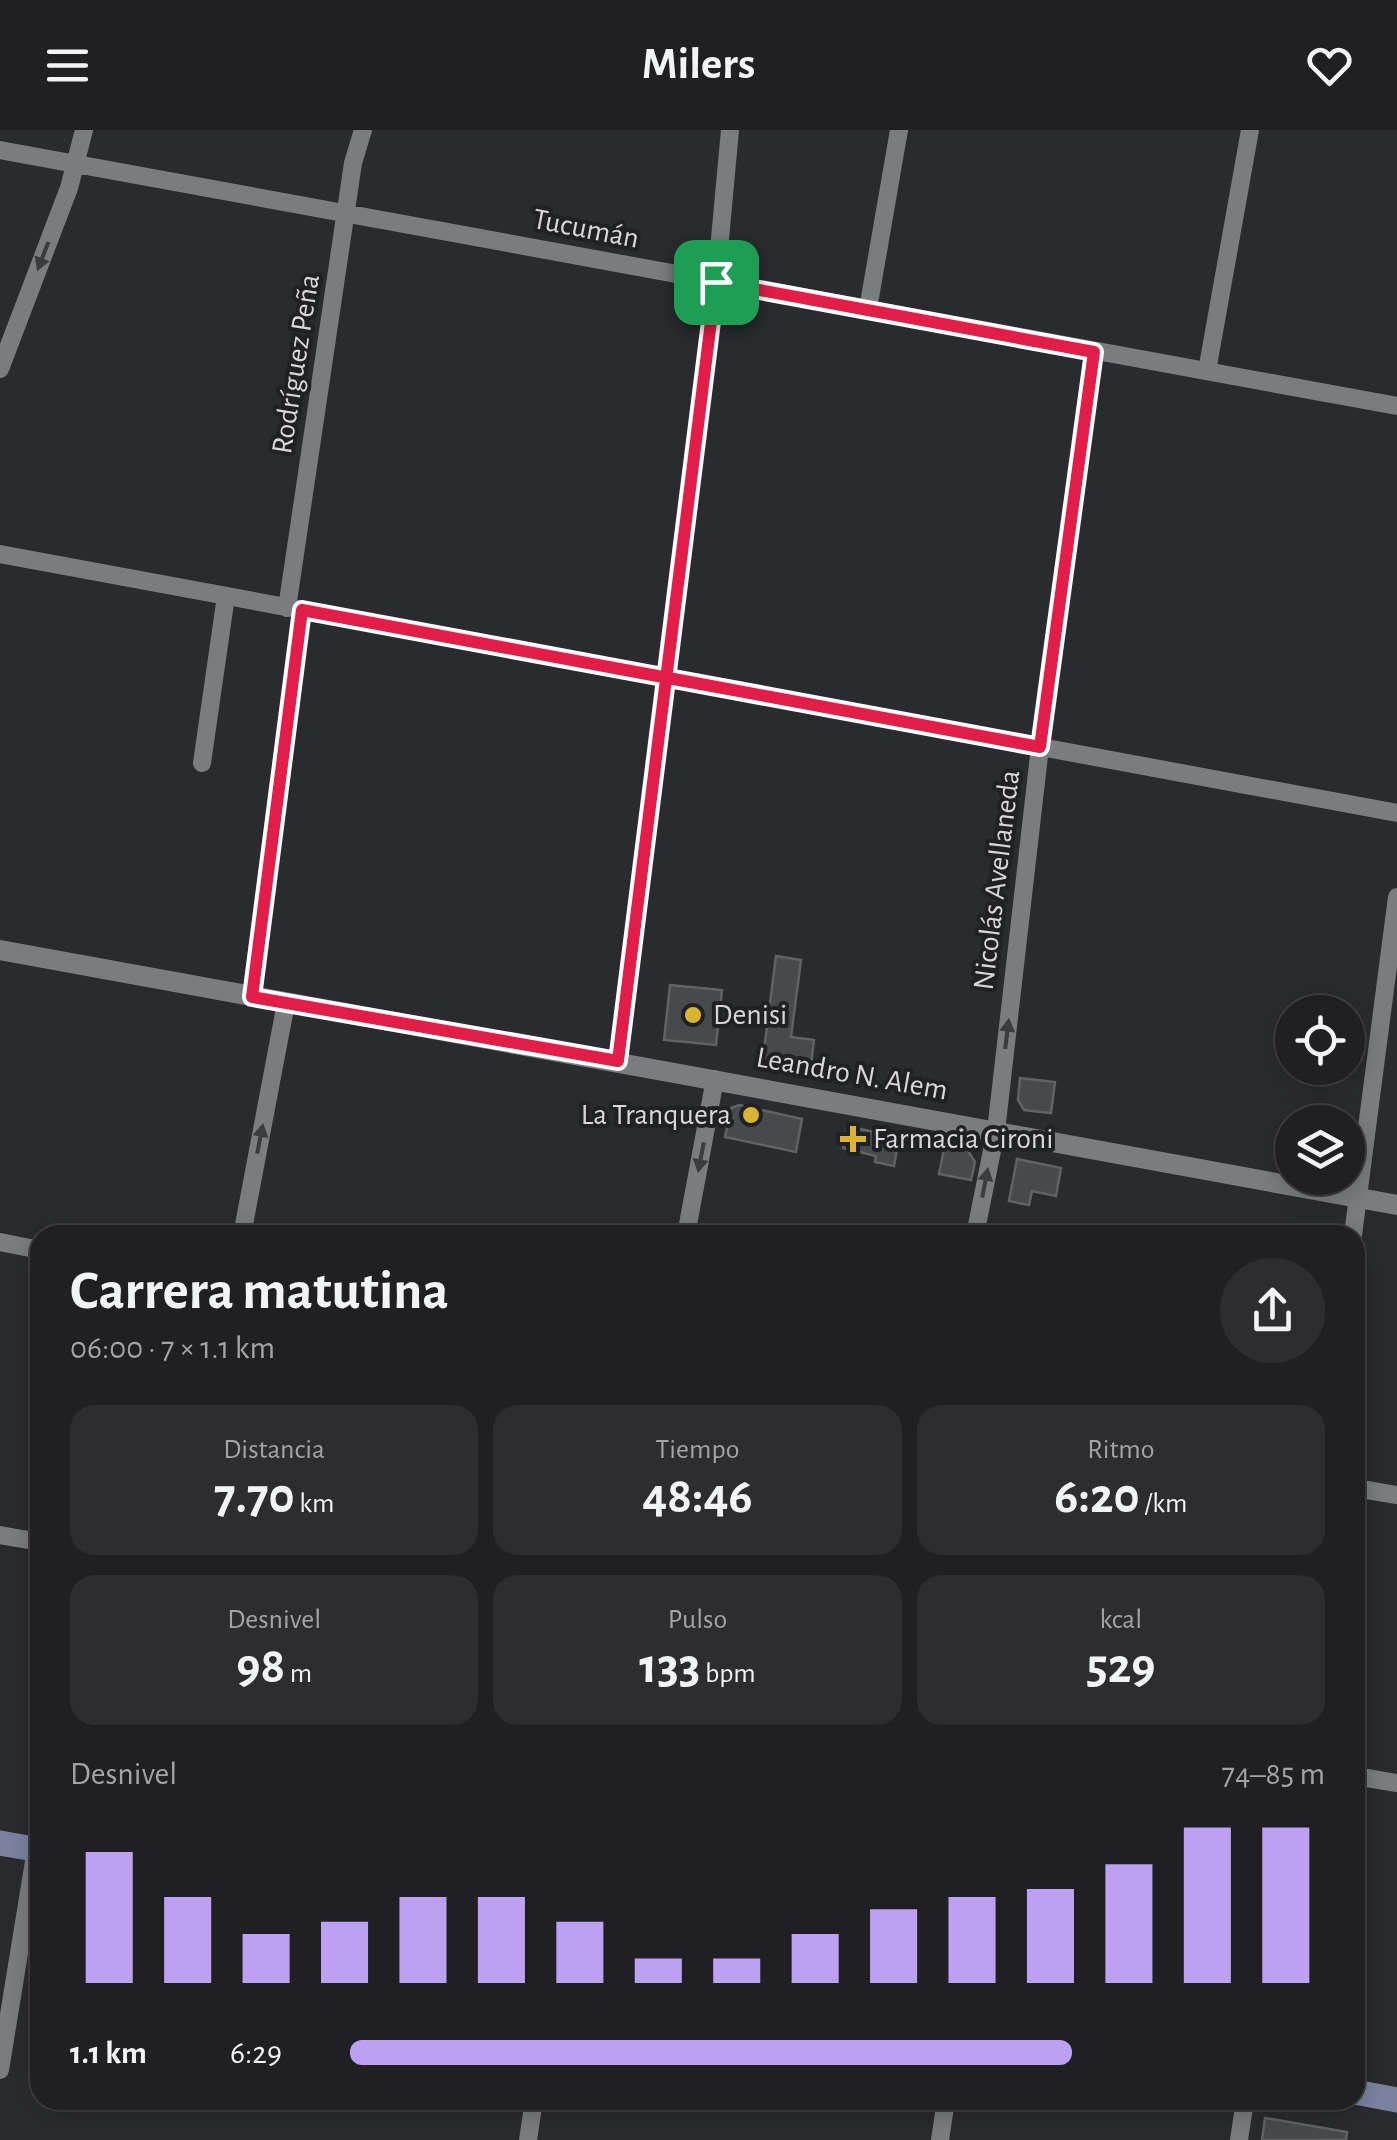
<!DOCTYPE html>
<html lang="es">
<head>
<meta charset="utf-8">
<style>
  :root { --surface:#202022; --page:#2d2d2f; --text:#f1f3f6; --muted:#a2a3a5; --line:#3d3e40; --accent:#bca0f2 }
  body { margin:0; font-family:"Alegreya Sans",sans-serif; background:var(--page); color:var(--text); height:100vh; display:flex; flex-direction:column; font-size:38px; white-space:nowrap }
  * { box-sizing:border-box; margin:0 }
  p { font-size:32px; color:var(--muted) }
  .icon { flex:none; width:55px; height:55px; fill:none; stroke:currentColor; stroke-width:2; stroke-linecap:round; stroke-linejoin:round }
  .map { position:relative; flex:1; overflow:hidden }
  .sheet { position:absolute; left:30px; top:1095px; width:1335px; height:885px; display:flex; flex-direction:column; background:var(--surface); border-radius:30px; box-shadow:0 5px 25px #0003,0 0 0 2px var(--line) }
  .sheet>* { flex:none }
  .controls { position:absolute; left:1275px; top:865px; display:grid; gap:20px }
  .controls a { display:grid; place-items:center; width:90px; height:90px; border-radius:50%; background:var(--surface); box-shadow:0 5px 25px #0003,0 0 0 2px var(--line); font-size:50px }
  .pin { position:absolute; display:grid; place-items:center; width:85px; height:85px; color:#fff; margin:-42px; border-radius:20px; box-shadow:0 5px 15px #0006 }
  .round { display:grid; place-items:center; flex:none; width:105px; height:105px; border-radius:52px; background:var(--page) }
  .summary { display:flex; align-items:center; justify-content:space-between; height:170px; padding:0 40px }
  h1 { font-size:55px; font-weight:700; line-height:75px }
  .stats { display:grid; grid-template-columns:repeat(3,1fr); gap:15px; height:170px; padding:10px 40px }
  .stats div { display:grid; align-content:center; border-radius:25px; background:var(--page); text-align:center }
  .stats b { font-size:50px; font-weight:700 }
  .stats small { font-size:28px; font-weight:400 }
  .stats p { font-size:28px }
  .chart { height:280px; padding:20px 40px }
  .chart p { display:flex; justify-content:space-between }
  .chart svg { width:100%; height:180px; margin-top:10px; stroke:var(--accent); stroke-width:6 }
  ul { padding:0 40px; list-style:none; font-size:32px }
  li { display:grid; grid-template-columns:160px 120px 1fr; align-items:center; height:75px }
  li i { height:25px; border-radius:12px; background:var(--accent) }
  header { display:flex; justify-content:space-between; align-items:center; height:130px; padding:0 40px; background:var(--surface); font-size:45px; font-weight:700 }
  .map>svg:first-child { display:block }
</style>
</head>
<body>
<header><svg class="icon" aria-label="menu" viewBox="0 0 24 24"><path d="M4 6h16M4 12h16M4 18h16"/></svg>Milers<svg class="icon" aria-label="heart" viewBox="0 0 24 24"><path d="M12 20l-8-8c-3-5 5-10 8-4 3-6 11-1 8 4z"/></svg></header>
<div class="map">
<svg width="1397" height="2010" viewBox="0 0 1397 2010">
  <rect width="100%" height="100%" fill="#2a2b2e"/>
  <path fill="#48494c" stroke="#616265" stroke-width="2.5" d="M776 826 801 830 791 907 814 910 811 934 763 928Z
    M670 855 722 860 716 915 664 910Z
    M1020 948 1055 952 1051 983 1024 980 1018 970Z
    M739 975 802 989 796 1022 725 1007 731 978Z
    M848 996 899 1008 894 1036 875 1032 876 1026 843 1018Z
    M945 1014 966 1018 975 1032 971 1050 939 1044Z
    M1017 1029 1061 1038 1056 1066 1032 1061 1029 1075 1009 1071Z
    M1265 1988 1347 2002 1346 2010H1262Z"/>
  <g fill="none" stroke-linecap="round" stroke-linejoin="round">
    <path stroke="#7b7c7f" stroke-width="18" d="M0 20 1397 276
      M868 179 899 0
      M0 239 69 58 84 0
      M1207 241 1250 0
      M0 424 1397 683
      M287 478 353 33 363 0
      M202 633 226 466
      M251 867 302 480
      M618 931 716 152 730 0
      M242 1105 286 873
      M686 1105 715 949
      M975 1105 996 1001 1040 617 1094 222
      M1353 1105 1397 767
      M0 1112 40 1120
      M1355 1358 1397 1365
      M0 1405 40 1412
      M1355 1646 1397 1653
      M0 1940 36 1719
      M528 2010 534 1970
      M940 2010 946 1970
      M1239 2010 1245 1970"/>
    <path stroke="#7b7c7f" stroke-width="20" d="M0 820 1397 1075"/>
    <path stroke="#7a82a2" stroke-width="25" d="M0 1713 40 1720
      M1355 1962 1397 1970"/>
  </g>
  <defs><path id="oneway-solid" d="M-6-.8H1V-3.2L6.5 0L1 3.2V.8H-6Z" transform="scale(2.5)"/></defs>
  <g fill="#3b3c3f">
    <use href="#oneway-solid" transform="translate(43 126) rotate(111)"/>
    <use href="#oneway-solid" transform="translate(1007 904) rotate(-83)"/>
    <use href="#oneway-solid" transform="translate(260 1009) rotate(-79)"/>
    <use href="#oneway-solid" transform="translate(701 1027) rotate(101)"/>
    <use href="#oneway-solid" transform="translate(985 1053) rotate(-79)"/>
  </g>
  <g fill="none" stroke-linecap="round" stroke-linejoin="round">
    <defs>
      <path id="route" d="M716 152 618 931 252 867 302 480C548 526 794 571 1040 617L1094 222 716 152"/>
    </defs>
    <use href="#route" stroke="#fff" stroke-width="20"/>
    <use href="#route" stroke="#e11d48" stroke-width="12"/>
  </g>
  <g fill="#dab333" stroke="#202124" stroke-width="4">
    <circle cx="693" cy="885" r="10"/>
    <circle cx="751" cy="985" r="10"/>
    <path d="M848 994h10v10h10v10h-10v10h-10v-10h-10v-10h10z"/>
  </g>
  <g text-anchor="middle" dominant-baseline="central" stroke-width="8" stroke-linejoin="round" paint-order="stroke">
    <g font-size="30" fill="#d7d7d9" stroke="#202124">
      <text transform="translate(586 99) rotate(11)">Tucumán</text>
      <text transform="translate(296 234) rotate(-81)">Rodríguez Peña</text>
      <text transform="translate(997 750) rotate(-83)">Nicolás Avellaneda</text>
      <text transform="translate(852 944) rotate(10)">Leandro N. Alem</text>
    </g>
    <g font-size="30" fill="#d7d7d9" stroke="#202124" text-anchor="start">
      <text x="713" y="885">Denisi</text>
      <text x="731" y="985" text-anchor="end">La Tranquera</text>
      <text x="873" y="1009">Farmacia Cironi</text>
    </g>
  </g>
</svg>
<div class="controls">
<a><svg class="icon" aria-label="locate" viewBox="0 0 24 24"><circle cx="12" cy="12" r="6"/><path d="M12 2v4M12 18v4M2 12h4M18 12h4"/></svg></a>
<a><svg class="icon" aria-label="layers" viewBox="0 0 24 24"><path d="M12 4l9 5-9 5-9-5zM3 14l9 5 9-5"/></svg></a>
</div>
<div class="pin" style="left:716px;top:152px;background:#1e9e55"><svg class="icon" aria-label="arrive" viewBox="0 0 24 24"><path d="M6 21V4h12l-3 4 3 4H6"/></svg></div>
<section class="sheet">
<div class="summary"><div><h1>Carrera matutina</h1><p>06:00 · 7 × 1.1 km</p></div><a class="round"><svg class="icon" aria-label="share" viewBox="0 0 24 24"><path d="M12 15V3M7 8l5-5 5 5M5 13v7h14v-7"/></svg></a></div>
<div class="stats">
<div><p>Distancia</p><b>7.70<small> km</small></b></div>
<div><p>Tiempo</p><b>48:46</b></div>
<div><p>Ritmo</p><b>6:20<small> /km</small></b></div>
</div>
<div class="stats">
<div><p>Desnivel</p><b>98<small> m</small></b></div>
<div><p>Pulso</p><b>133<small> bpm</small></b></div>
<div><p>kcal</p><b>529</b></div>
</div>
<div class="chart"><p><span>Desnivel</span>74–85 m</p>
<svg viewBox="0 0 160 44" preserveAspectRatio="none"><path d="M5 44V12M15 44V23M25 44V32M35 44V29M45 44V23M55 44V23M65 44V29M75 44V38M85 44V38M95 44V32M105 44V26M115 44V23M125 44V21M135 44V15M145 44V6M155 44V6"/></svg>
</div>
<ul>
<li><b>1.1 km</b>6:29<i style="width:74%"></i></li>
</ul>
</section>
</div>
</body>
</html>
